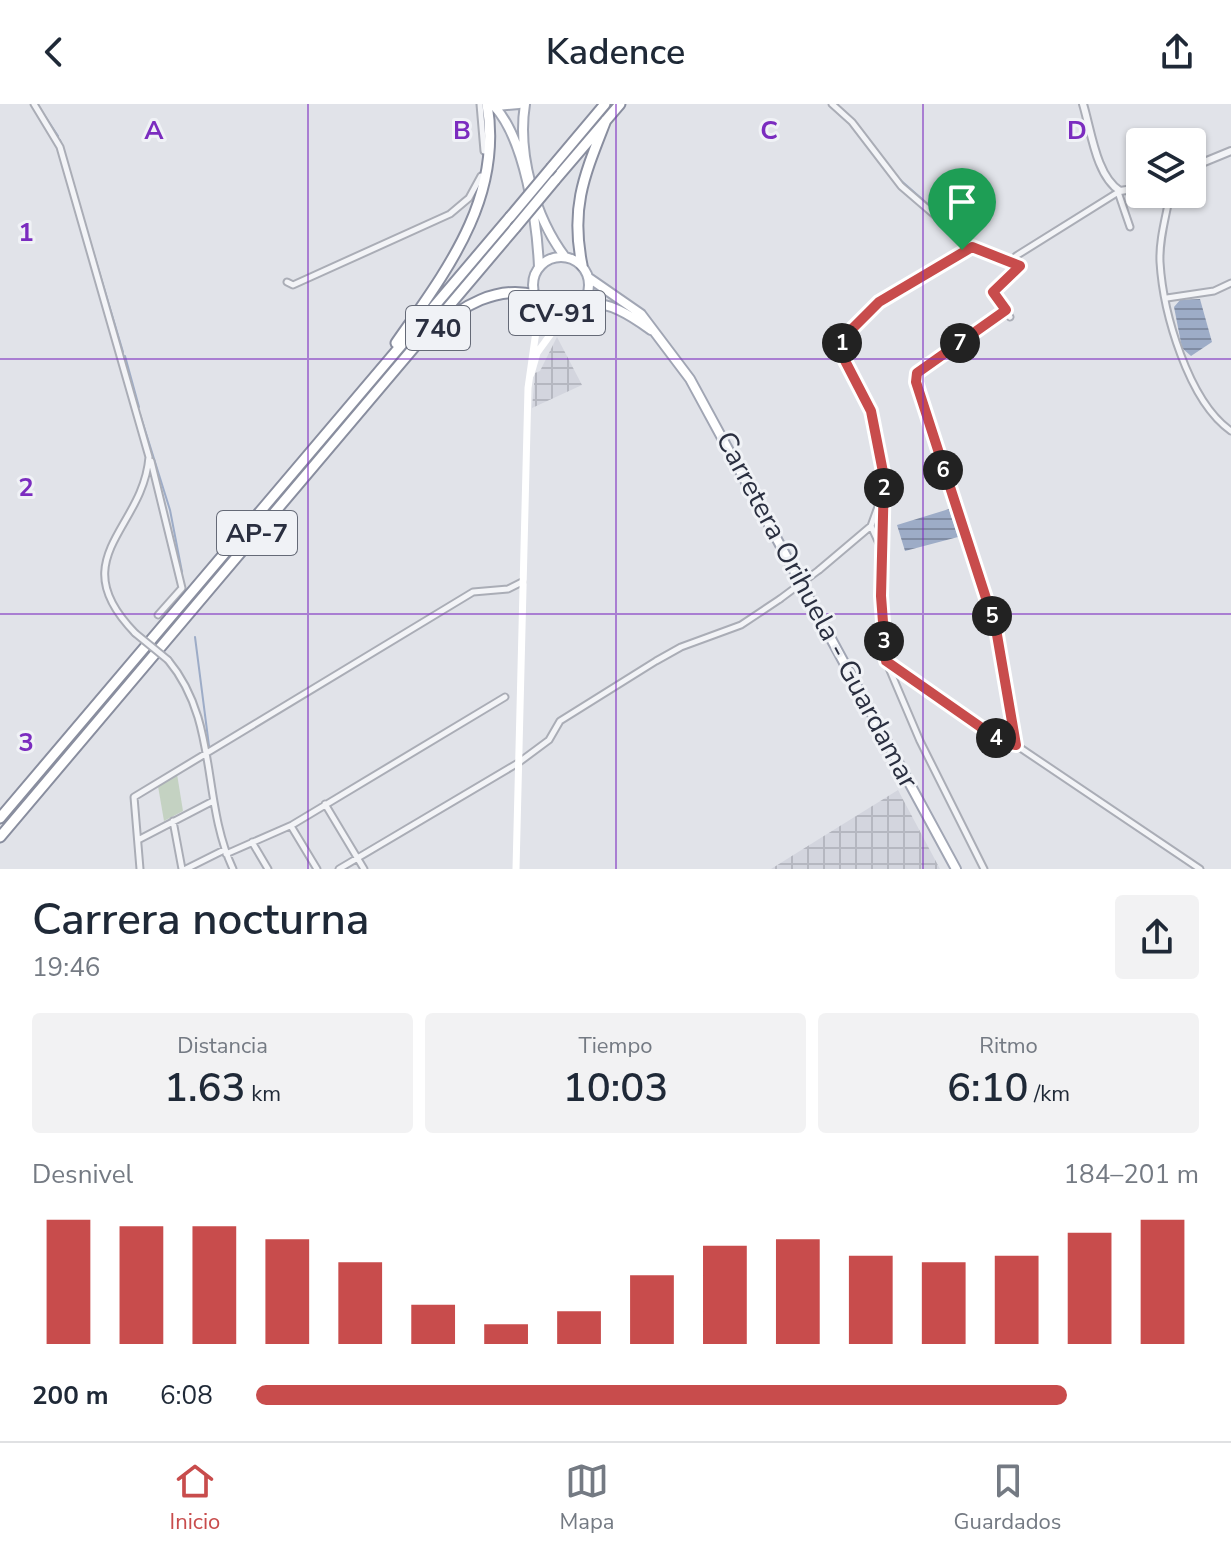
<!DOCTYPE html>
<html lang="es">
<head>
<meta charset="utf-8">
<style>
  :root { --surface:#fff; --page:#f2f2f3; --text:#1f2937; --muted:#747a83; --line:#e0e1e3; --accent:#c84c4c }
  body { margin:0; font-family:"Nunito Sans",sans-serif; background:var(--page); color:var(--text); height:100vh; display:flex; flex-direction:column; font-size:30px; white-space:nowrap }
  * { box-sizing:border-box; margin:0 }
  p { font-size:26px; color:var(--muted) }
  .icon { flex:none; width:44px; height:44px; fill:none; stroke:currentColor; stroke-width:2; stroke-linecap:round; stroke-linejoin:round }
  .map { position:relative; height:765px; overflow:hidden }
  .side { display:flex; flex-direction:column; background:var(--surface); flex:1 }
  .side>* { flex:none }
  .tools { position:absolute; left:1126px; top:24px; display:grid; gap:16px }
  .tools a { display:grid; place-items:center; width:80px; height:80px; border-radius:8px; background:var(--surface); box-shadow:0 2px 6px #0004; font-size:40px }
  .pin { position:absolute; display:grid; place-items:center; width:68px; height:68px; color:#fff; margin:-82px -34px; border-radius:50% 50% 50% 0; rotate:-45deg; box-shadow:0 0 8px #0007 }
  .pin .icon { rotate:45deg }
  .km { position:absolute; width:40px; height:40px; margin:-20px; border-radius:50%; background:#222; color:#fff; font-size:22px; line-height:40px; text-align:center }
  .round { display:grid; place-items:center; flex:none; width:84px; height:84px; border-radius:8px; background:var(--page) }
  .summary { display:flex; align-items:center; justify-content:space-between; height:136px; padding:0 32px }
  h1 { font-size:44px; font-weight:600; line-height:60px }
  .figures { display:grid; grid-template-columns:repeat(3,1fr); gap:12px; height:136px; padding:8px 32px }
  .figures div { display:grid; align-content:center; border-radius:8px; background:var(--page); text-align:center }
  .figures b { font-size:40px; font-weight:600 }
  .figures small { font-size:22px; font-weight:400 }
  .figures p { font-size:22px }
  .chart { height:224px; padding:16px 32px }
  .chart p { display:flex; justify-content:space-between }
  .chart svg { width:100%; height:144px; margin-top:8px; stroke:var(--accent); stroke-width:6 }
  ul { padding:0 32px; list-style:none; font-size:26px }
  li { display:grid; grid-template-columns:128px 96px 1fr; align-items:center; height:60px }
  li i { height:20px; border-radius:10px; background:var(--accent) }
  header { display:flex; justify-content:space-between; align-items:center; height:104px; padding:0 32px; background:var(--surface); font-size:36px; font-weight:600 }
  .tabs { display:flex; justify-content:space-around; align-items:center; height:112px; border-top:2px solid var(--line); background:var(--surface); font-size:22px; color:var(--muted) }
  .tabs a { display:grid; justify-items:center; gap:4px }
  .tabs .active { color:var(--accent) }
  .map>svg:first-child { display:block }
</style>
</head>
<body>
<header><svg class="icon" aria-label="back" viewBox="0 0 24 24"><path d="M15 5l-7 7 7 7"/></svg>Kadence<svg class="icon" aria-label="share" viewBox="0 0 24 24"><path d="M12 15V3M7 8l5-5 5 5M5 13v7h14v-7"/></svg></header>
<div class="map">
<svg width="1231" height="765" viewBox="0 0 1231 765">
  <defs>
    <pattern id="industrial-grid" width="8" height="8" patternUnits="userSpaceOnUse" patternTransform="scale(2)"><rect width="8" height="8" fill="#d3d5de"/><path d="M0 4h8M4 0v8" fill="none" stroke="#b5b7c0"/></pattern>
    <pattern id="water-rules" width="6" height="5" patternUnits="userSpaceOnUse" patternTransform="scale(2)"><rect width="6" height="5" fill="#9dacc7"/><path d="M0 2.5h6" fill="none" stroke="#808ca3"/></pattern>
  </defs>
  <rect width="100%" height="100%" fill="#e1e3e9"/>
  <path fill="url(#industrial-grid)" d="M557 233 582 281 532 304 535 269 540 267Z
    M898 686 940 765H771L819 735Z"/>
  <path fill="#c4d2c2" d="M177 670 183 707 164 717 158 682Z"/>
  <path fill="url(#water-rules)" d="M1200 195 1212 238 1191 252 1182 244 1174 203 1180 196Z
    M949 405 958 433 905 447 897 421Z"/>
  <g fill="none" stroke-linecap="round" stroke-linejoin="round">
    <path stroke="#9dacc7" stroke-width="2" d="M37 0 58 32
      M836 0 850 13
      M855 17 898 74 970 137
      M60 36 123 248
      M125 252 139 303
      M140 310 170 406 182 468
      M195 533 209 642"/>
    <defs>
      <path id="minor" d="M34 0 60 43 149 353C143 426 62 454 135 529
        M480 0 484 47
        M832 0 852 18 901 82 972 143 1020 162 993 188 1010 213
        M1118 88 1130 123
        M1170 90C1166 113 1159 135 1160 158 1163 208 1188 297 1231 327
        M1012 159 1016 152 1120 87
        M287 178 293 181 450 110 469 94 481 72
        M1167 194 1214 187 1231 179
        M1006 206 917 269 916 278 996 525 1016 641
        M151 357 182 484 158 511
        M871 422 882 446 881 492 886 557 920 637 984 765
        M883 441 884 395
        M819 466 871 422 884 386 871 307 843 255 842 239 860 214 879 198 972 143
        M168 556C219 617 201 696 233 765
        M886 557 1002 638 1016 641 1200 765
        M325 700 364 765
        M173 717 182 765
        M291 722 317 765
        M138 736 213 697
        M252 738 268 765
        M226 750 292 721 505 593
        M140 765 134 693 473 488 508 485 522 478
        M186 765 224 746
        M339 765 518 659 549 636 560 617 656 557 681 543 741 521 780 495"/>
      <path id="tertiary" d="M1083 0C1091 26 1096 72 1120 87L1140 84
        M1192 63 1231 47"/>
      <path id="primary" d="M525 0C517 50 535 113 565 153
        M494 2C525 35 537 118 539 163
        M496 2 519 0
        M533 181a28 28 0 1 1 56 0a28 28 0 1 1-56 0Z
        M589 174 641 210 690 275 956 765
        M583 199C609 197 630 211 651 226"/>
      <path id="motorway" d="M552 63 605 0
        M555 76 620 0
        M582 161C570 102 585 70 606 16
        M435 227C461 202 497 181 535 191
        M396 239C447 166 503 94 487 0
        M0 714 510 113
        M0 733 515 124"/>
    </defs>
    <use href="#minor" stroke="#aaadb6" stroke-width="9"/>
    <use href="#tertiary" stroke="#aaadb6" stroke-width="10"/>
    <use href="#primary" stroke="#a1a6b4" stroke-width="12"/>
    <use href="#motorway" stroke="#898e9f" stroke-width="13"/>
    <use href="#minor" stroke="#f3f4f7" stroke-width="5"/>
    <use href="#tertiary" stroke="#f3f4f7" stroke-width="6"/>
    <path stroke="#fff" stroke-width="7" d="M531 270 537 249 566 209
      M516 765 528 284 540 199"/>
    <use href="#primary" stroke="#fff" stroke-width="8"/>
    <use href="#motorway" stroke="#fff" stroke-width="9"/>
    <defs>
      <path id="minor-bridge" d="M780 495 819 466
        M135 529 168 556"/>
      <path id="motorway-bridge" d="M510 113 552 63
        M515 124 555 76"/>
    </defs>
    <use href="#minor-bridge" stroke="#aaadb6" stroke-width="9" stroke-linecap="butt"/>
    <use href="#motorway-bridge" stroke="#898e9f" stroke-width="13" stroke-linecap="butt"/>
    <use href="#minor-bridge" stroke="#f3f4f7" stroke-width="5"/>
    <use href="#motorway-bridge" stroke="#fff" stroke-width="9"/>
  </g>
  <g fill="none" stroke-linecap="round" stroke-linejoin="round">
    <defs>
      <path id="route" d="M972 143 1020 162 993 188 1006 206 917 269 916 278 996 525 1016 641 1002 638 886 557 881 492 884 373 871 307 841 249 847 230 879 198Z"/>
    </defs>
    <use href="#route" stroke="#fff" stroke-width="16"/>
    <use href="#route" stroke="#c84c4c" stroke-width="10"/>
  </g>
  <path fill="none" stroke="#7b2cbf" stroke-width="2" stroke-opacity="0.55" d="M308 0V765M616 0V765M923 0V765M0 255H1231M0 510H1231"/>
  <g text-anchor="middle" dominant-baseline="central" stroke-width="6" stroke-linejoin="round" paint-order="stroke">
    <g fill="#f0f2f6" stroke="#656a77" stroke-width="2">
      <rect x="509" y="187" width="96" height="44" rx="6"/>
      <rect x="406" y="202" width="64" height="44" rx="6"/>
      <rect x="217" y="407" width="80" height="44" rx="6"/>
    </g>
    <g font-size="26" font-weight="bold" fill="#2a2f40">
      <text x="557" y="209">CV-91</text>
      <text x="438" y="224">740</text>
      <text x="257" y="429">AP-7</text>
    </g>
    <g font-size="28" fill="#2a2f40" stroke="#f0f2f6">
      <text transform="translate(817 506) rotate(62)">Carretera Orihuela - Guardamar</text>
    </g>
  </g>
  <g font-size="26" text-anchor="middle" font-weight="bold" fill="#7b2cbf" stroke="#f0f2f6" stroke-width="6" stroke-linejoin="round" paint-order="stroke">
    <text x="154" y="35">A</text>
    <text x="462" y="35">B</text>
    <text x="769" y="35">C</text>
    <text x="1077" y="35">D</text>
    <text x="26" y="137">1</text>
    <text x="26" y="392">2</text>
    <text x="26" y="647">3</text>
  </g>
</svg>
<div class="tools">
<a><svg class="icon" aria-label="layers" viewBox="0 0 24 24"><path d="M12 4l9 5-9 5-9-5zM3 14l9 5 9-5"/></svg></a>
</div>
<div class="pin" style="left:962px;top:146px;background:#1e9e55"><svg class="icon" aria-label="arrive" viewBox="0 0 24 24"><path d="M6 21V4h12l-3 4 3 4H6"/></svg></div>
<b class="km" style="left:842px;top:239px">1</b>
<b class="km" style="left:884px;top:384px">2</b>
<b class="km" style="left:884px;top:537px">3</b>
<b class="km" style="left:996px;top:634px">4</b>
<b class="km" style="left:992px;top:512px">5</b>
<b class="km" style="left:943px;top:366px">6</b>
<b class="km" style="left:960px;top:239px">7</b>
</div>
<section class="side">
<div class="summary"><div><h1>Carrera nocturna</h1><p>19:46</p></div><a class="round"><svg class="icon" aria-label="share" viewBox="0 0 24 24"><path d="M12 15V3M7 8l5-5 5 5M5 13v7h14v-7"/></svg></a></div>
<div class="figures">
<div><p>Distancia</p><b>1.63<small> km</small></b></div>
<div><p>Tiempo</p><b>10:03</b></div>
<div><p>Ritmo</p><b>6:10<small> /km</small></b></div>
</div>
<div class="chart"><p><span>Desnivel</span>184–201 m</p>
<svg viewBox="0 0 160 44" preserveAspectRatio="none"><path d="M5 44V6M15 44V8M25 44V8M35 44V12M45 44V19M55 44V32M65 44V38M75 44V34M85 44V23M95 44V14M105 44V12M115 44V17M125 44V19M135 44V17M145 44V10M155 44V6"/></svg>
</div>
<ul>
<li><b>200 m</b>6:08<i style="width:86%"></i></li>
</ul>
</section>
<nav class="tabs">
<a class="active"><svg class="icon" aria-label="home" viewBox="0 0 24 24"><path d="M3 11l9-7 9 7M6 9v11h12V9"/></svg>Inicio</a>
<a><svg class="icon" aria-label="map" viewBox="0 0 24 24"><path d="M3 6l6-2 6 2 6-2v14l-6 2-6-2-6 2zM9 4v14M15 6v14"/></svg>Mapa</a>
<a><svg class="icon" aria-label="saved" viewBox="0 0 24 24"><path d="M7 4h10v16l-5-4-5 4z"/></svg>Guardados</a>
</nav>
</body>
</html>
